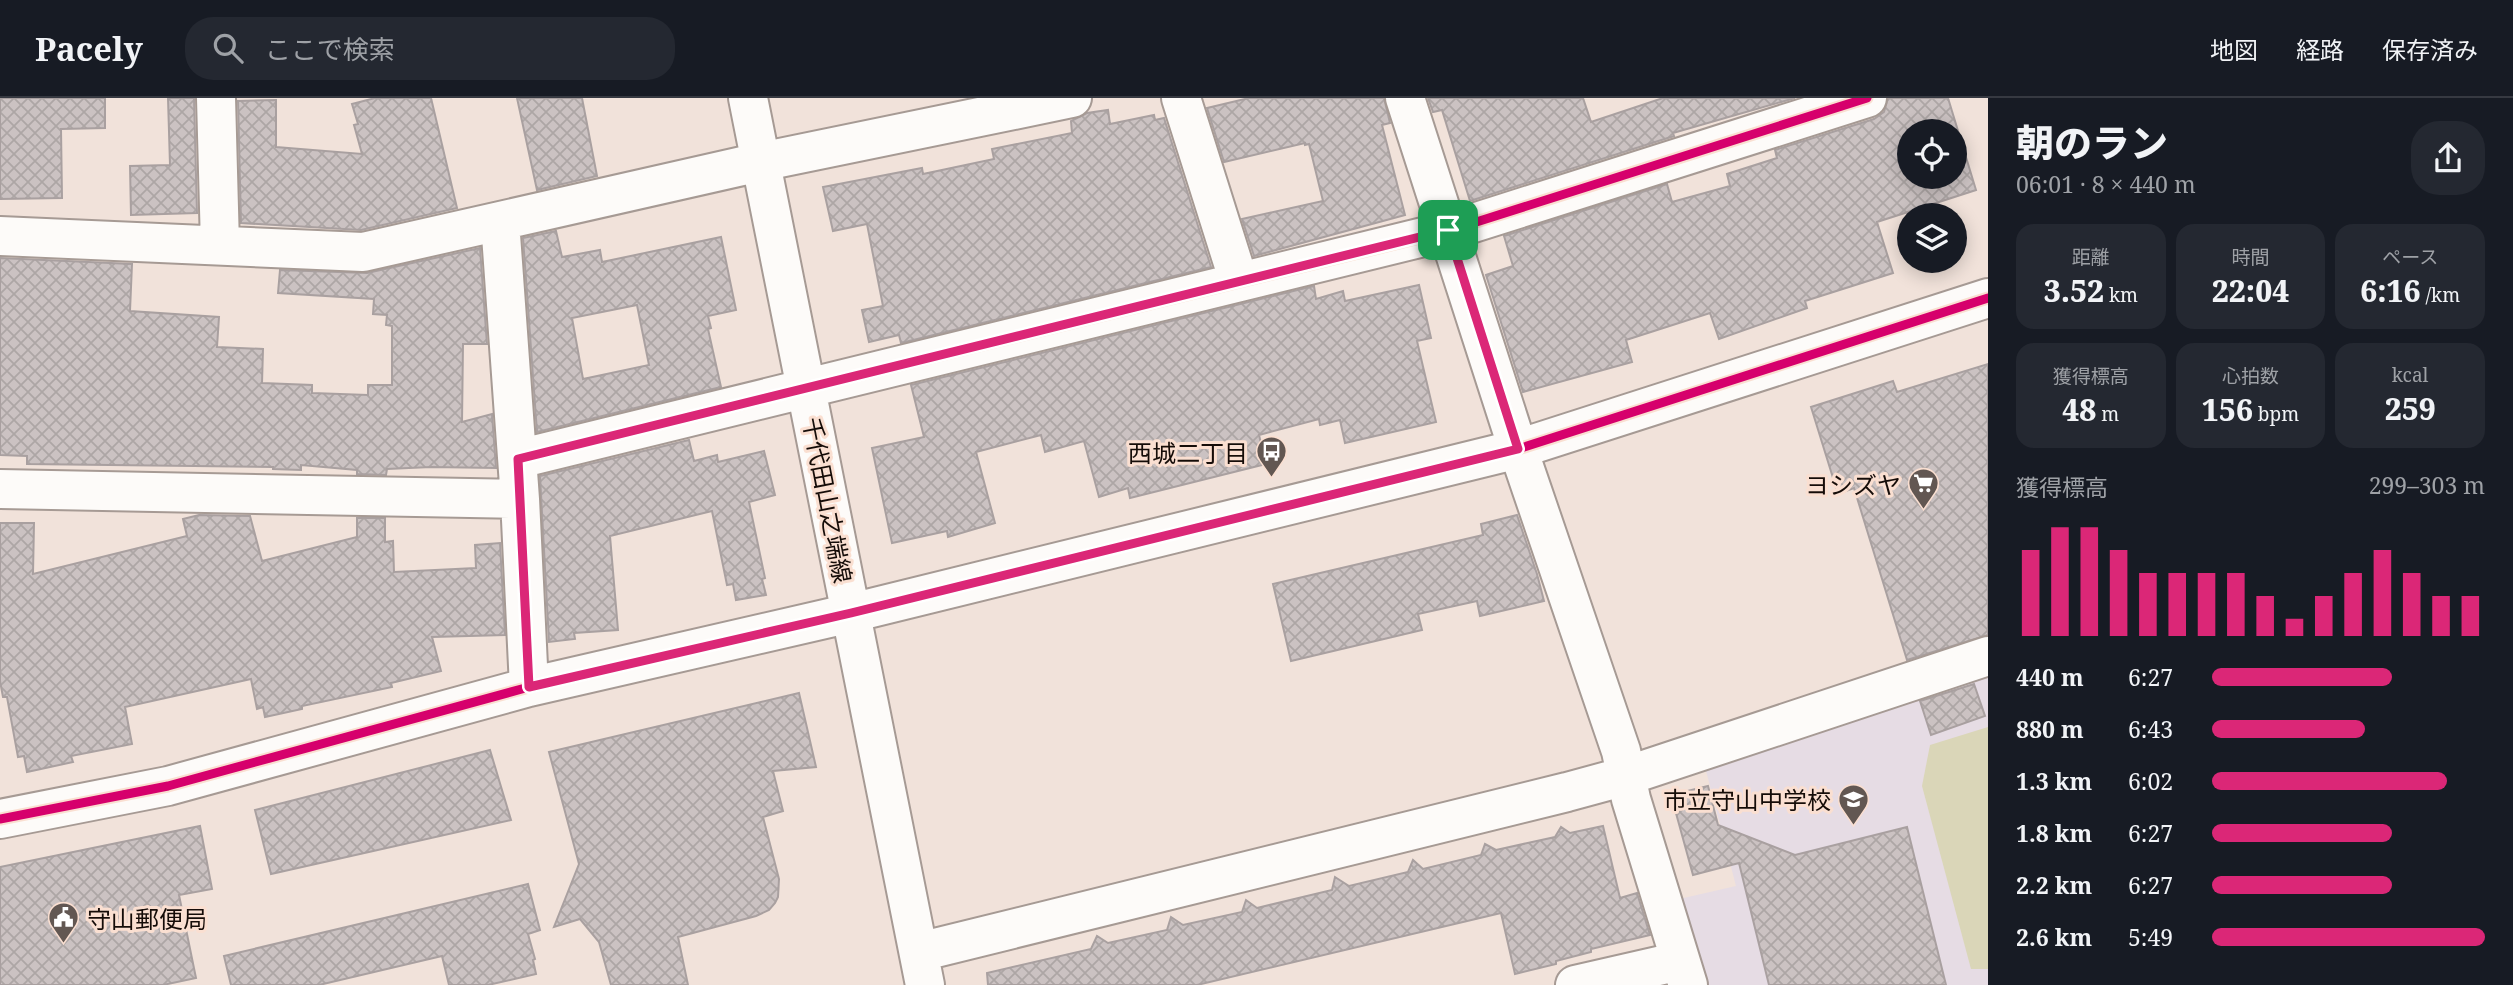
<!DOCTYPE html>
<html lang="ja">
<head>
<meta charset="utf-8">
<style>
  :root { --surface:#171b24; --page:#242831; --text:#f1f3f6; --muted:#9ea1a6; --line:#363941; --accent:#db2777 }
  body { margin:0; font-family:"Noto Serif","Noto Sans JP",serif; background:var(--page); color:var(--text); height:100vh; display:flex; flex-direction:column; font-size:26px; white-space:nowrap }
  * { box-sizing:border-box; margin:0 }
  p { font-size:23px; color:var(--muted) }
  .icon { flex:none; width:38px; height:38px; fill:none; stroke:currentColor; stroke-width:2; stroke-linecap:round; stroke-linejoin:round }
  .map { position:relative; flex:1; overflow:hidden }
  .panel { display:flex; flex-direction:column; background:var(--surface); width:525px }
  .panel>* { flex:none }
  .controls { position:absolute; left:1897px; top:21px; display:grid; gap:14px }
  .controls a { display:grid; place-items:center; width:70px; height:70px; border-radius:50%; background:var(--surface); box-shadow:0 4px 18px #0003; font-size:35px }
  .pin { position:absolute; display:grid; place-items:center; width:60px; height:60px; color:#fff; margin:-30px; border-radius:14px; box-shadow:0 4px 10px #0006 }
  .round { display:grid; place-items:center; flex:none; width:74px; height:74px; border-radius:28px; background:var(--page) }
  .overview { display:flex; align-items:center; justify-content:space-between; height:119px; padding:0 28px }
  h1 { font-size:38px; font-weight:800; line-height:52px }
  .stats { display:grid; grid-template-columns:repeat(3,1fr); gap:10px; height:119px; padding:7px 28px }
  .stats div { display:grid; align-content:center; border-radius:18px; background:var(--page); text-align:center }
  .stats b { font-size:30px; font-weight:800 }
  .stats small { font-size:19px; font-weight:400 }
  .stats p { font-size:19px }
  .chart { height:196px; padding:14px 28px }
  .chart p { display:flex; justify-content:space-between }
  .chart svg { width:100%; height:126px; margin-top:7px; stroke:var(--accent); stroke-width:6 }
  ul { padding:0 28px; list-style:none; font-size:23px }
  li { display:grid; grid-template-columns:112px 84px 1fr; align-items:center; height:52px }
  li i { height:18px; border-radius:9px; background:var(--accent) }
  header { display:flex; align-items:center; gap:42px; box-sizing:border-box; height:98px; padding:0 35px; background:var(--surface); border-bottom:2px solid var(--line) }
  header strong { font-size:33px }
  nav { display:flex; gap:38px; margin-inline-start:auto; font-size:24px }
  .search { width:490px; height:63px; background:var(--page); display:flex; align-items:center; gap:18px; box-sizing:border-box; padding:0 24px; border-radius:28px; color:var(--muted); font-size:26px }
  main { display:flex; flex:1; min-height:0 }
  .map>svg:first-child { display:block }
</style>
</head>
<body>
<header>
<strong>Pacely</strong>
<div class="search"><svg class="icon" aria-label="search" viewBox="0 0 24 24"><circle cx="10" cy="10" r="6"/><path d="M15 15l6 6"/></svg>ここで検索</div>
<nav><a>地図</a><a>経路</a><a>保存済み</a></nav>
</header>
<main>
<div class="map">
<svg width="1988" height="887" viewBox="0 0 1988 887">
  <defs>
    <pattern id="building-cross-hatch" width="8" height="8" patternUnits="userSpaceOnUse" patternTransform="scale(1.75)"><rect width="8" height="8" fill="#cbc2c2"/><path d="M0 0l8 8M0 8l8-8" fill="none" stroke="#ada6a5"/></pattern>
  </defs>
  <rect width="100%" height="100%" fill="#f1e2da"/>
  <path fill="#e6dce4" d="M1988 578V887H1702L1675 802 1736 788 1705 669Z"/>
  <path fill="#dad6b8" d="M1988 629V871H1971L1922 688 1930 647Z"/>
  <path fill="url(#building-cross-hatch)" stroke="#a9a0a0" stroke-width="2" fill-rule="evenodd" d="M0 0H105V30L61 31 62 100 0 101Z
    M168 0H194L197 115 131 117 130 68 170 67Z
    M375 0H431L457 110 361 132 241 125 238 3 276 2V49L362 56 354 27 358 26 352 6Z
    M517 0H582L597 78 537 92Z
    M1249 0H1384L1390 25 1382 27 1405 117 1254 158 1242 121 1323 103 1309 46 1305 47V45L1224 64 1207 10Z
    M1428 0H1583L1591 24 1663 0H1795L1673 35 1674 38 1470 103 1442 12 1433 14Z
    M1888 0H1948L1976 92 1877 124 1893 175 1805 203 1807 210 1719 241 1710 215 1626 242 1632 264 1523 294 1486 177 1513 168 1504 138 1667 86 1672 104 1730 88 1727 76 1777 60 1775 52 1874 21 1884 14ZM1909 33H1955V79H1909Z
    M1108 12 1110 26 1154 17 1155 22 1164 20 1211 169 901 245 899 237 869 244 862 212 883 208 867 126 833 133 823 89 922 70 923 76 994 61 992 51 1072 35 1071 23 1087 15Z
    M556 133 562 159 600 152 602 164 721 139 736 212 708 218 711 230 708 231 721 289 537 334 523 140ZM637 207 649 267 583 281 572 220Z
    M480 150 487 246H463L462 324 492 316 496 370 431 369 387 371 386 377 357 376V372L301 367V372L273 371V369L27 366V358L0 357V160L132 166 130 213 219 219 217 249 263 251 262 285 312 287V295L368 297V287H392V228L386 227 387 217 373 216 374 201 278 195 280 172 367 175Z
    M1419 187 1431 240 1417 243 1436 324 1345 345 1340 322 1320 327 1319 321 1259 337 1266 366 1130 400 1128 390 1099 399 1084 343 1045 354 1041 337 976 354 995 425 948 439 947 433 892 445 872 350 924 339 911 287 1314 188 1316 201 1343 193 1345 203Z
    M1988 266V537L1907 562 1854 390 1838 396 1811 309 1893 283 1897 294Z
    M689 342 694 363 717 357 718 364 764 353 775 397 749 404 765 480 762 481 766 497 736 502 733 486 727 487 712 413 610 438 618 532 574 535 575 541 549 544 540 378Z
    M199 417 250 418 262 463 357 439V420H385V444L393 443 394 474 476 470 475 447 500 445 505 537 432 539 441 573 391 585 392 589 302 608V611L265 619 263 609 257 611 251 581 125 609 132 646 71 658 73 664 27 674 24 658 18 659 7 599H3L0 583V425H34L33 476 187 438 183 421Z
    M1517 417 1537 476 1544 503 1480 518 1477 503 1418 516 1422 532 1291 563 1273 486 1483 437 1481 426Z
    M1974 586 1985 618 1931 637 1920 603Z
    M799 595 816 669 773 673 783 713 763 719 779 781 778 799 775 805 769 812 756 818 678 839 688 887H611L599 844 580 821 554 829 579 766 549 654Z
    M490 652 511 722 271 776 255 712Z
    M1708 688 1718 727 1795 757 1907 729 1946 887H1769L1739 765 1693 777 1671 697Z
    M200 728 212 791 179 797 196 880 163 887H0V769Z
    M1603 728 1620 800 1637 795 1650 837 1591 851V854L1556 863V866L1515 876 1501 815 1197 887H988L987 875 1091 851 1097 838 1108 845 1167 832 1171 819 1183 827 1242 814 1246 802 1257 810 1332 792 1335 779 1349 788 1408 774 1413 762 1423 771 1481 757 1485 746 1496 752 1555 739 1561 729 1570 735Z
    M528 786 540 832 528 836 535 861 533 862 536 876 488 887H449L442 858 319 887H231L224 858Z"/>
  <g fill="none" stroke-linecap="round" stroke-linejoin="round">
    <defs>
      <path id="minor" d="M216 0 220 147
        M748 0 925 887
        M1181 0 1239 184
        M1405 0 1518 351 1621 653 1631 701 1688 887
        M500 123 520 401 529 589
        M0 138 363 154 760 64 1072 0
        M518 361 1448 133 1867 0
        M0 391 520 401
        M0 721 168 688 529 589 851 515 1518 351 1988 200
        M919 854 1567 694 1626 678 1988 558
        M1575 887 1680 863"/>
    </defs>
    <use href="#minor" stroke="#a69a94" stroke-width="42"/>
    <use href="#minor" stroke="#fdfbf9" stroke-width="38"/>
    <defs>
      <path id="cycleway" d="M518 361 1448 133 1867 0
        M0 721 168 688 529 589 851 515 1518 351 1988 200"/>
    </defs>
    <use href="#cycleway" stroke="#fadfd1" stroke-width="13"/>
    <use href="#cycleway" stroke="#d6006c" stroke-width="9"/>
  </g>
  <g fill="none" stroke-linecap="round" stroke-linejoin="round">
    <defs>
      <path id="route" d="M1448 132 1518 351 851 515 529 589 518 361Z"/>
    </defs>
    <use href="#route" stroke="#fff" stroke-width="14"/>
    <use href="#route" stroke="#db2777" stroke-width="9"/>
  </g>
  <defs>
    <symbol id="bus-pin" viewBox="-11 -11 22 30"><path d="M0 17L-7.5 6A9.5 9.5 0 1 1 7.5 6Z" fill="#625752" stroke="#fadfd1"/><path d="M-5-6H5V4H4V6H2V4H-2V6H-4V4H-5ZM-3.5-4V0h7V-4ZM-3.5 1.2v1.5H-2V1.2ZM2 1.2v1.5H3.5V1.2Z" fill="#fff"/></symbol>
    <symbol id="supermarket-pin" viewBox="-11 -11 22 30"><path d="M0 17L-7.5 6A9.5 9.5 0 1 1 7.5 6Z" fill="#625752" stroke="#fadfd1"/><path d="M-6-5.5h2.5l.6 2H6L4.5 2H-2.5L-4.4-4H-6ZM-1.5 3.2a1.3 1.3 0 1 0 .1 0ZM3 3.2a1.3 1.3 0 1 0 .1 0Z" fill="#fff"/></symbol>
    <symbol id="school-pin" viewBox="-11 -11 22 30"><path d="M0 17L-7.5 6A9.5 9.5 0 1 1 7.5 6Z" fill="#625752" stroke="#fadfd1"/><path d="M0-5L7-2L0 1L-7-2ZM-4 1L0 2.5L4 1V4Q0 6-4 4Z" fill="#fff"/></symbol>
    <symbol id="civic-pin" viewBox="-11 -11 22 30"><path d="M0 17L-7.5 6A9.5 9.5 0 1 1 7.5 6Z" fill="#625752" stroke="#fadfd1"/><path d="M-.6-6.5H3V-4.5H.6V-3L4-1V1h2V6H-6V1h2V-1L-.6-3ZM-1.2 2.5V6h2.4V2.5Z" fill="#fff"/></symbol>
  </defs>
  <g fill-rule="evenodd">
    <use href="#bus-pin" x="1254" y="336" width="35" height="47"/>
    <use href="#supermarket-pin" x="1906" y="368" width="35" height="47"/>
    <use href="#school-pin" x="1836" y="684" width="35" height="47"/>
    <use href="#civic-pin" x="46" y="802" width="35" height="47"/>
  </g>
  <g text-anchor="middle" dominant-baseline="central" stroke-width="6" stroke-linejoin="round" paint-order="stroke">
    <g font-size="24" fill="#150c08" stroke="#fadfd1" text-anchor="end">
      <text x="1248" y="354">西城二丁目</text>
      <text x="1901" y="386">ヨシズヤ</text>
      <text x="1831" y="701">市立守山中学校</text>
      <text x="87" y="820" text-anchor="start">守山郵便局</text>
    </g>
    <g font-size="24" fill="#150c08" stroke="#fadfd1">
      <text transform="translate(828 402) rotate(79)">千代田山之端線</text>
    </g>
  </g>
</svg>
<div class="controls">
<a><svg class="icon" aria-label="locate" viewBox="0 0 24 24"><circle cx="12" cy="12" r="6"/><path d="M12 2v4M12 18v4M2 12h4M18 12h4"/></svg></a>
<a><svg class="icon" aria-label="layers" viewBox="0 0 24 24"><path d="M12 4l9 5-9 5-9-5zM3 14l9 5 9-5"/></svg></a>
</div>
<div class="pin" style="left:1448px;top:132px;background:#1e9e55"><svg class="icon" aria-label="arrive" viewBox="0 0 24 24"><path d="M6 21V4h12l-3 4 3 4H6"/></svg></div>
</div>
<section class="panel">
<div class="overview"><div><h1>朝のラン</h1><p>06:01 · 8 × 440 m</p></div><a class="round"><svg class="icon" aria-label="share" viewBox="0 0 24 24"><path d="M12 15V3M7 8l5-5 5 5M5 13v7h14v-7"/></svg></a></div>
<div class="stats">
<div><p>距離</p><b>3.52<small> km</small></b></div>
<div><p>時間</p><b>22:04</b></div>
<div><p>ペース</p><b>6:16<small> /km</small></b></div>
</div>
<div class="stats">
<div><p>獲得標高</p><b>48<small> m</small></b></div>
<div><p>心拍数</p><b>156<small> bpm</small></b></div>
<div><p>kcal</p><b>259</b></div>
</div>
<div class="chart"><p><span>獲得標高</span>299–303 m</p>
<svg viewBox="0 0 160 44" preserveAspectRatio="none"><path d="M5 44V14M15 44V6M25 44V6M35 44V14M45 44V22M55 44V22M65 44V22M75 44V22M85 44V30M95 44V38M105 44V30M115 44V22M125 44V14M135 44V22M145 44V30M155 44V30"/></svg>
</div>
<ul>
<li><b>440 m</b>6:27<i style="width:66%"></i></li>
<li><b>880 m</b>6:43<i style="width:56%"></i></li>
<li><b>1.3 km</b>6:02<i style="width:86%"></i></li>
<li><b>1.8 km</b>6:27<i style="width:66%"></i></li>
<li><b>2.2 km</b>6:27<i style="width:66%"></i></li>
<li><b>2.6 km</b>5:49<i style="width:100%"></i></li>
</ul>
</section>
</main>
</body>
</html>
